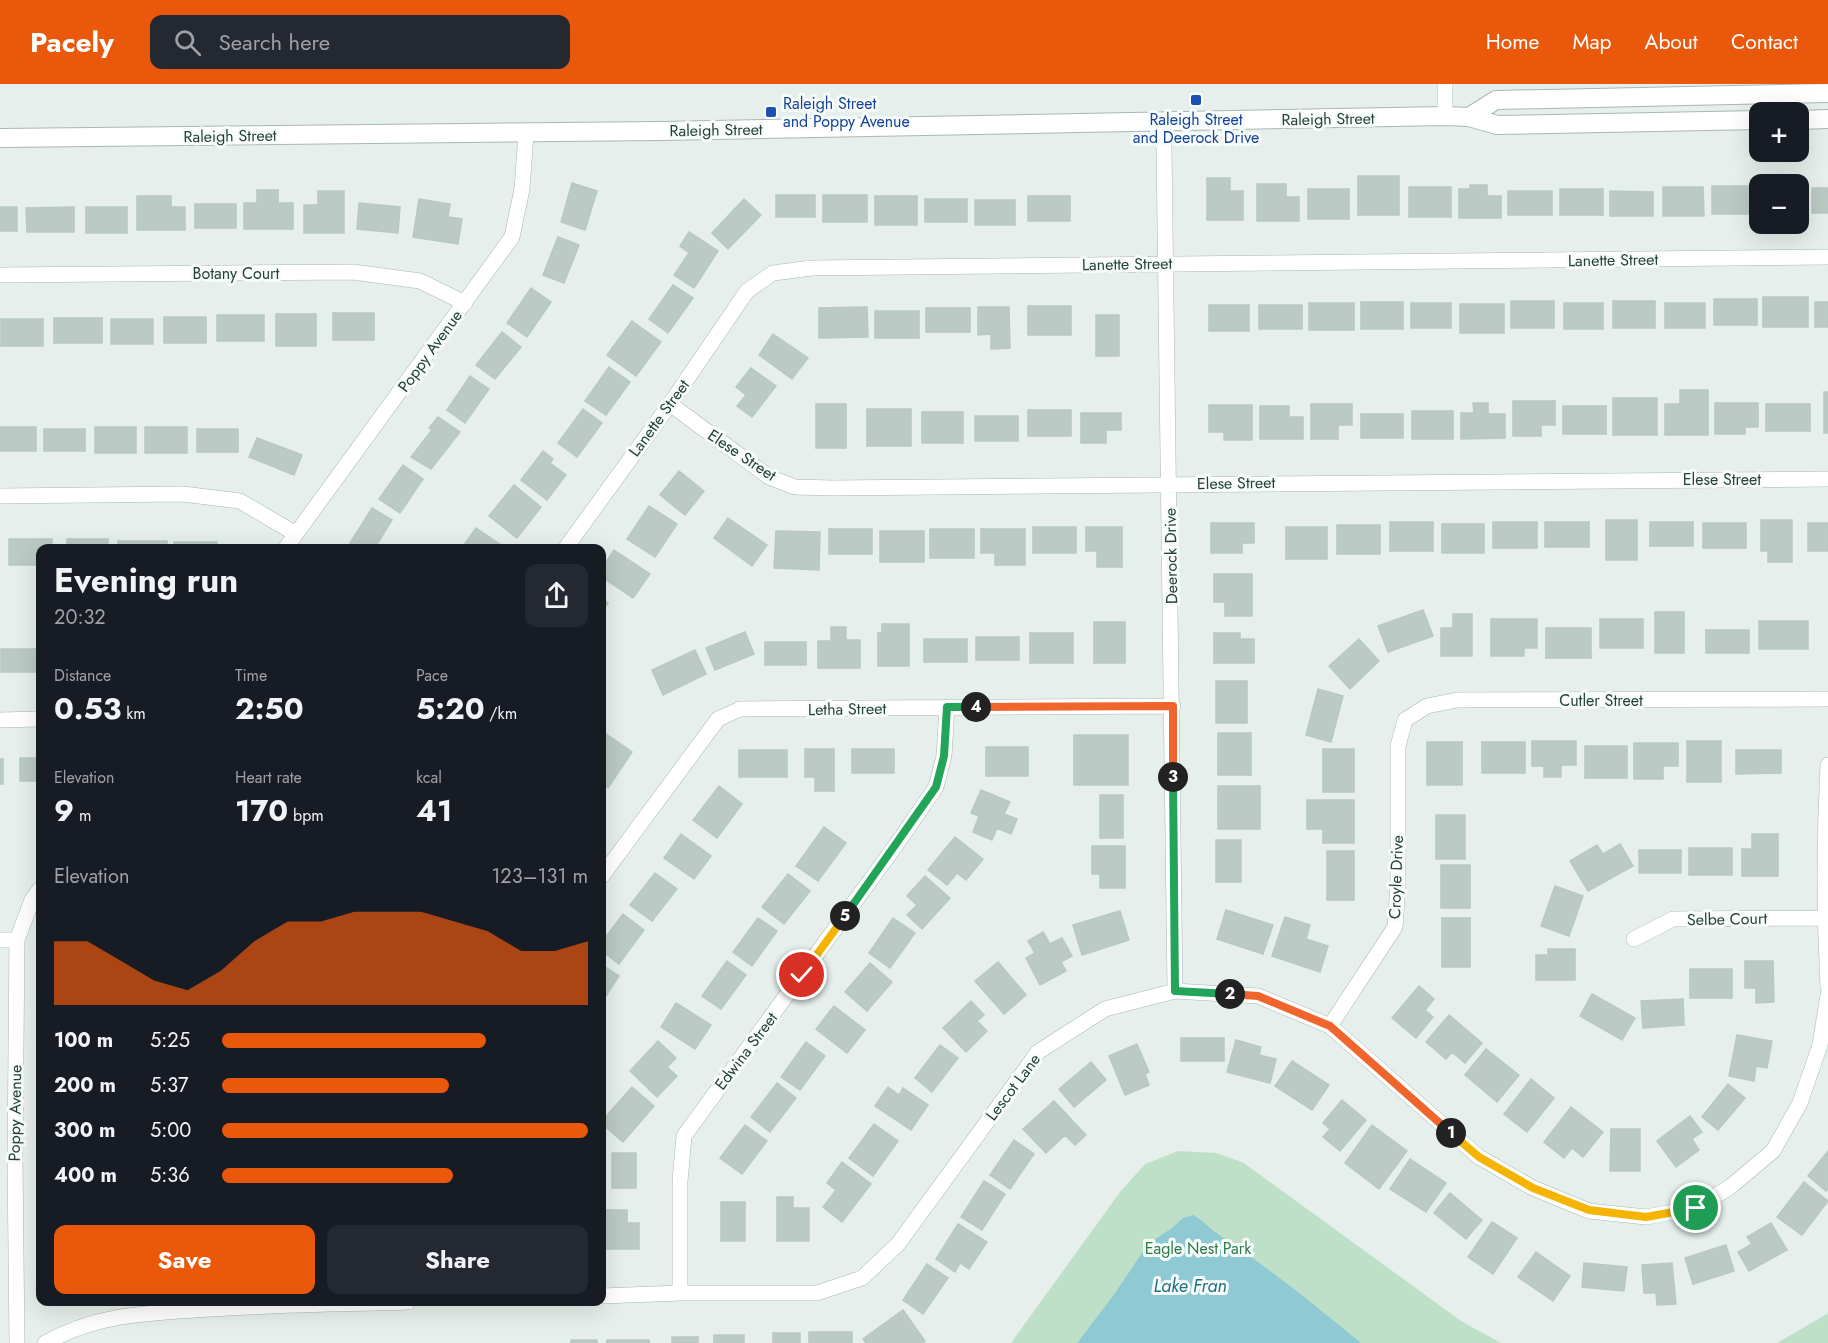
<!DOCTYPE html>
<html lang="en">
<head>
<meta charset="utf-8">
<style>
  :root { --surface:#171b24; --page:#242831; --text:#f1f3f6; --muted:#9ea1a6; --accent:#ea580c }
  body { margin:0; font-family:Jost,sans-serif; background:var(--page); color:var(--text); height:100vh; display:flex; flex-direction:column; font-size:22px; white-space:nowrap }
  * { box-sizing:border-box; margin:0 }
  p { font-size:20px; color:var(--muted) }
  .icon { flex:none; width:33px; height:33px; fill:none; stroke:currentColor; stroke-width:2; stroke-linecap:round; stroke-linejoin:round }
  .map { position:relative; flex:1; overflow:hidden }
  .details { position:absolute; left:36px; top:460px; width:570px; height:762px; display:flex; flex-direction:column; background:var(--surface); border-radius:12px; box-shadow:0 6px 24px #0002 }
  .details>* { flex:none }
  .tools { position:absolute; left:1749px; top:18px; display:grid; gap:12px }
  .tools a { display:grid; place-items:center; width:60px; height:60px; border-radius:12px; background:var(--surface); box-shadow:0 6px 24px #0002; font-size:30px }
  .pin { position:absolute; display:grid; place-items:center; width:51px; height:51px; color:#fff; margin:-26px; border:3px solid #fff; border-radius:50%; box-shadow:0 2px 6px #0007 }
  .km { position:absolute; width:30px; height:30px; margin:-15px; border-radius:50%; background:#222; color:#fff; font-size:16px; line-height:30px; text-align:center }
  .round { display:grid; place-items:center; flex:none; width:63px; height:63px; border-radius:12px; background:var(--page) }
  .summary { display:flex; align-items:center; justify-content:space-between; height:102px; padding:0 18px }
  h1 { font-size:33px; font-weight:700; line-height:45px }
  .metrics { display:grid; grid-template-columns:repeat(3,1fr); gap:9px; height:102px; padding:6px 18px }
  .metrics div { display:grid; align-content:center }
  .metrics b { font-size:30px; font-weight:700 }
  .metrics small { font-size:16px; font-weight:400 }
  .metrics p { font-size:16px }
  .chart { height:168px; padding:12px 18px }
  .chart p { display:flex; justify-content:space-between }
  .chart svg { width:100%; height:108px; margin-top:6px; fill:var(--accent); opacity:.7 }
  .cta { display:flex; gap:12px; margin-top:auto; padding:12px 18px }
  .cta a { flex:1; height:69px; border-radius:12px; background:var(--accent); color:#fff; font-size:24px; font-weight:700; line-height:69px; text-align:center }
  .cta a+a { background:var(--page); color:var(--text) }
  ul { padding:0 18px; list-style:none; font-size:20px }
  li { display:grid; grid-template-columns:96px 72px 1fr; align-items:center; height:45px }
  li i { height:15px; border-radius:8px; background:var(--accent) }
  header { display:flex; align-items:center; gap:36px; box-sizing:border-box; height:84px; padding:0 30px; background:var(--accent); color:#fff }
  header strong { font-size:28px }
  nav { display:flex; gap:33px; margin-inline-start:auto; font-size:21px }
  .search { width:420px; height:54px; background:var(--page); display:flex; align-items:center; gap:15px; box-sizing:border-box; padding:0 21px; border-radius:12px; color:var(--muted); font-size:22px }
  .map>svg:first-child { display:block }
</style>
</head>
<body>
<header>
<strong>Pacely</strong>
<div class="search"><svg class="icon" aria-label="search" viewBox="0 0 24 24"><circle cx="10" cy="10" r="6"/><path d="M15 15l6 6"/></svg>Search here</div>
<nav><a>Home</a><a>Map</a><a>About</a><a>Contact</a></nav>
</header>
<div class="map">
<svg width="1828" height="1259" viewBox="0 0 1828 1259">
  <rect width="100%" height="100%" fill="#e6efeb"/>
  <path fill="#bfe0c8" d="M1178 1067 1216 1069 1244 1079 1461 1237 1501 1259H1011L1120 1108 1145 1080Z
    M1828 1229V1259H1777L1825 1231Z"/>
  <path fill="#8ec9d4" d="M1193 1131C1203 1136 1209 1144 1218 1150 1268 1183 1314 1221 1361 1259H1077L1113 1212 1148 1160 1172 1144 1183 1134Z"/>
  <path fill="#bbcac4" stroke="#b8c9c2" stroke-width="1.5" d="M1358 92H1399V131H1358Z
    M1207 94H1230V107H1243V136H1207Z
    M572 99 597 107 585 146 561 138Z
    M1764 99H1805V129H1798V100Z
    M1257 100H1286V113H1299V137H1257Z
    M1470 101H1487V112H1501V134H1459V105H1470Z
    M1712 102H1753V130H1712Z
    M1409 103H1451V133H1409Z
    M1663 103H1703L1704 132H1663Z
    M1812 104H1828V129H1812Z
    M1308 105H1349V135H1308Z
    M1560 105H1603V131H1560Z
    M257 106H278V119H293V145H244V119H257Z
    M318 107H344V149H304V121H318Z
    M1508 107H1552V131H1508Z
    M1610 107 1653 108V132H1610Z
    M776 111H815V133H776Z
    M823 111H867V138H823Z
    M137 112H171V123H185V146H137Z
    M875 112H917V141H875Z
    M1028 112H1070V137H1028Z
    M419 115 450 120 448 133 462 135 458 160 413 153Z
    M744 115 761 131 728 165 712 149Z
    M925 115H967V138H925Z
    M975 116H1015V141H975Z
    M359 119 400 123 398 149 357 145Z
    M195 120H236V144H195Z
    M0 123H17V147H0Z
    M74 123V148H27L26 124Z
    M86 123H127V149H86Z
    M689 148 718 167 694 204 674 191 689 169 680 162Z
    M558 153 579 161 564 199 543 191Z
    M673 201 693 214 668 249 649 235Z
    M531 204 551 218 527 253 507 239Z
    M1763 213H1808V243H1763Z
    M1714 215H1757V241H1714Z
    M1511 217H1554V244H1511Z
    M1613 217H1655V244H1613Z
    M1361 218H1403V245H1361Z
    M1815 218H1828V243H1815Z
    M1309 219H1354V246H1309Z
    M1411 219H1451V244H1411Z
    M1564 219H1603V245H1564Z
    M1665 219H1705V244H1665Z
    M1460 220H1504V249H1460Z
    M1209 221H1249V247H1209Z
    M1259 221H1302V245H1259Z
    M1028 222H1071V251H1028Z
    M867 223 868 253 819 254V224Z
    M978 223H1009L1010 264 991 265V250L978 251Z
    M926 224H970V248H926Z
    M875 227H919V254H875Z
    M333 229H374V256H333Z
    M276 230H316V262H276Z
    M217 231H264V257H217Z
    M1096 231H1119V272H1096Z
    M164 233H206V259H164Z
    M54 234H102V259H54Z
    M1 235H43V262H1Z
    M111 235H153V260H111Z
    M632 237 661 258 636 292 607 271Z
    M502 248 521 263 495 295 476 281Z
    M773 250 808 274 792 295 759 271Z
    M609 283 630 298 606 331 585 317Z
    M751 284 776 302 752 333 737 322 746 311 736 303Z
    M470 292 489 305 465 339 447 326Z
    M1680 306H1708V351H1665V320H1680Z
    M1824 308H1828V349H1824Z
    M1613 314H1657V351H1613Z
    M1513 317H1555V341H1541V352H1513Z
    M1473 319H1488V330H1505V354L1461 355V329H1474Z
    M1715 319H1758V343H1745V350H1715Z
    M816 320H846V364H816Z
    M1311 320H1352V341H1338V355H1311Z
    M1766 320H1810V347H1766Z
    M1209 321H1252V356H1224V348H1209Z
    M1260 322H1289V333H1303V355H1260Z
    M1563 322H1606V350H1563Z
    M583 325 602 339 577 373 558 359Z
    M867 325H911V362H867Z
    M1028 326H1071V352H1028Z
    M1412 327H1453V355H1412Z
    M922 328H963V359H922Z
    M1081 329H1121V346H1106V359H1081Z
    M1361 330H1403V354H1361Z
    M975 332H1018V357H975Z
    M438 333 460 348 431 385 411 373 432 346 429 344Z
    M0 343H36V367H0Z
    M95 343H136V369H95Z
    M145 343H187V369H145Z
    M44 345H85V367H44Z
    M197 345H238V368H197Z
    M257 354 302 371 294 391 249 373Z
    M543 367 553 375 550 379 566 391 547 416 521 396Z
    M403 381 423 395 400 429 379 415Z
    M679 387 704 407 685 431 660 411Z
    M514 401 541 423 517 454 489 432Z
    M649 422 677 440 655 473 627 455Z
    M372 424 392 436 374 465H359L350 459Z
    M728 434 767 461 752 482 714 454Z
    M1606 436H1637V476H1606Z
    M1761 436H1792V478H1768V467H1761Z
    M1390 438H1433V467H1390Z
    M1493 438H1537V464H1493Z
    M1545 438H1589V463H1545Z
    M1650 438H1693V462H1650Z
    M1211 439H1254V459H1242V469H1211Z
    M1703 439H1746V464H1703Z
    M1808 439H1828V467H1808Z
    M1442 440H1484V469H1442Z
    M1337 441H1380V470H1337Z
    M1033 443H1076V469H1033Z
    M1086 443H1122V483H1097V467H1086Z
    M1286 443H1327V475H1286Z
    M476 444 507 465H461Z
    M829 445H872V470H829Z
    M930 445H974V474H930Z
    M981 445H1025V481H995V469H981Z
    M776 447 820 448 819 486 774 484Z
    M880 447H924V478H880Z
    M9 455H52V465H40V481H9Z
    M67 455H108V465H67Z
    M118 457H167V465H118Z
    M174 458H217V465H174Z
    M614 466 650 490 633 514 602 493V484Z
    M1214 490H1252V532H1225V518H1214Z
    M602 514 608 519 602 528Z
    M1423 526 1433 552 1388 568 1378 542Z
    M1655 528H1684V569H1655Z
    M1453 530H1472V572H1441V544H1453Z
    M1491 535H1537V564H1524V572H1491Z
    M1600 535H1643V564H1600Z
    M1759 537H1808V565H1759Z
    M1094 538H1125V579H1094Z
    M882 540H909V582H878V549H882Z
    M831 543H846V556H860V584H818V557H831Z
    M1546 544H1591V574H1546Z
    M1706 546H1749V569H1706Z
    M745 548 754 570 715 586 706 564Z
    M1030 549H1073V579H1030Z
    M1214 549H1240V555H1254V579H1214Z
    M976 553H1019V576H976Z
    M924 555H967V578H924Z
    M1359 555 1379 577 1350 605 1329 582Z
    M765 558H806V581H765Z
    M1 565H40V588H1Z
    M695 566 706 590 663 611 652 586Z
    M1216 597H1247V639H1216Z
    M1318 605 1343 612 1331 658 1306 651Z
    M602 647 632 668 608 704 602 700Z
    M1218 649H1251V691H1218Z
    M1074 651H1128V701H1074Z
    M1532 657H1576V681H1561V693H1544V682H1532Z
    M1687 657H1721V698H1687Z
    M1427 658H1462V701H1427Z
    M1482 658H1525V689H1482Z
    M1634 659H1678V682H1663V695H1634Z
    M1585 662H1627V694H1585Z
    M986 663H1028V692H986Z
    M805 665H834V707H815V693H805Z
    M852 665H894V689H852Z
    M1323 665H1354V708H1323Z
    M739 666H787V693H739Z
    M1736 666H1781V689L1736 690Z
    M20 674H40V697H20Z
    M0 675H3V700H0Z
    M719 702 742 720 717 754 693 736Z
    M1218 702H1260V745H1218Z
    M981 706 1010 718 1004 730 1017 735 1011 750 997 744 992 756 973 748 979 732 971 729Z
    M1100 711H1123V754H1100Z
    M1307 716H1354V759H1323V745H1307Z
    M1436 731H1465V775H1436Z
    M824 743 846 759 818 797 796 782Z
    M681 750 711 772 694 795 664 774Z
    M1752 750H1778V792H1742V765H1752Z
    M955 753 983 775 966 796 957 789 947 801 928 786Z
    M1216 756H1241V798H1216Z
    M1620 760 1633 782 1588 807 1570 777 1597 761 1603 770Z
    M1092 762H1125V804H1100V790H1092Z
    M1689 764H1732V791H1689Z
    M1639 766H1681V789H1639Z
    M1327 767H1354V816H1327Z
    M1441 781H1470V824H1441Z
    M655 789 677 805 652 837 630 821Z
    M788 790 810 807 784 840 762 823Z
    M925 792 950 814 922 845 907 831 917 821 907 812Z
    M1555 802 1583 812 1569 852 1541 842Z
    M1226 826 1273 841 1263 870 1217 855Z
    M1120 827 1129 856 1082 871 1073 841Z
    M623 830 644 846 619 880 602 867V858Z
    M1285 833 1310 841 1306 855 1328 862 1320 888 1272 872Z
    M758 834 777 847 752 882 733 868Z
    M893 834 915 849 890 884 869 869Z
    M1442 834H1470V883H1442Z
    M1043 848 1050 860 1062 854 1072 872 1061 878 1066 887 1040 901 1026 874 1035 869 1028 857Z
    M1548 865H1575V896H1536V871H1548Z
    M727 877 746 891 721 925 702 912Z
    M1745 877H1773L1774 918 1756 919V904H1745Z
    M998 878 1026 911 1004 930 975 897Z
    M870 879 892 898 867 927 845 908Z
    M602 881 619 892 602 918Z
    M1690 885H1732V914H1690Z
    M1419 902 1434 915 1425 926 1433 933 1416 954 1392 934Z
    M1592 910 1635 934 1622 956 1580 932Z
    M1683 915 1684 941 1643 944 1641 917Z
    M971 917 984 931 977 937 987 947 966 968 943 944Z
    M676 919 711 941 695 965 661 943Z
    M834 922 865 946 847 969 816 945Z
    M1449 931 1482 959 1465 979 1452 968 1446 975 1426 958Z
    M1737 951 1772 957 1767 984 1756 982 1754 997 1729 992Z
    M1181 954H1224V977H1181Z
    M1236 956 1261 963 1259 971 1276 975 1270 999 1227 988Z
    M658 957 676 974 667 983 677 992 657 1013 630 987Z
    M806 958 825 972 800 1006 781 993Z
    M1137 960 1149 988 1145 990 1149 1001 1125 1011 1109 972Z
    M940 961 958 974 932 1008 915 994Z
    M1486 965 1519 991 1497 1018 1465 991Z
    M1292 977 1329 1001 1312 1026 1275 1002Z
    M1091 978 1106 996 1074 1023 1059 1005Z
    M1531 995 1554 1014 1527 1048 1504 1030Z
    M777 999 796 1014 770 1048 751 1033Z
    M1728 1000 1745 1014 1718 1046 1702 1033Z
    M632 1003 654 1022 623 1058 602 1040V1037Z
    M888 1003 899 1011 903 1004 928 1021 911 1046 875 1022Z
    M1342 1016 1366 1036 1340 1067 1323 1053 1330 1045 1323 1039Z
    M1054 1017 1086 1051 1075 1061 1065 1051 1046 1069 1023 1045Z
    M1571 1023 1603 1048 1583 1073 1572 1064 1564 1074 1544 1058Z
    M1690 1032 1702 1048 1692 1055 1699 1066 1676 1083 1657 1057Z
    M874 1040 898 1057 873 1092 849 1074Z
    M745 1041 767 1057 742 1090 720 1074Z
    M1372 1041 1407 1067 1379 1105 1345 1079Z
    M1611 1045H1640V1087H1610Z
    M1014 1056 1034 1070 1010 1105 990 1091Z
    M1828 1067V1105L1826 1107 1808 1092Z
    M612 1069H636V1104H612Z
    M1410 1075 1446 1099 1426 1128 1390 1105Z
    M842 1078 871 1100 842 1138 823 1123 836 1106 827 1099Z
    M984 1097 1005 1110 982 1146 961 1133Z
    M1804 1098 1828 1117 1802 1151 1777 1133Z
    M1450 1109 1482 1136 1466 1155 1434 1129Z
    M777 1113H793V1124H809V1157H777Z
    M721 1118H745V1157H721Z
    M606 1126H627V1139H639V1165H606Z
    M1492 1138 1517 1154 1493 1190 1468 1173Z
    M1771 1139 1787 1166 1749 1187 1738 1168 1752 1160 1747 1153Z
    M958 1140 987 1158 969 1185 960 1179 955 1188 936 1175Z
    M1726 1161 1734 1187 1693 1200 1685 1174Z
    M1536 1168 1570 1192 1553 1217 1518 1193Z
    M1584 1179 1627 1183 1624 1207 1582 1203Z
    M1672 1179 1676 1220 1657 1221 1656 1209H1644L1642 1181Z
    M927 1180 948 1194 923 1230 903 1216Z
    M903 1226 925 1257 922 1259H866L863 1255Z
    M809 1248H852V1259H809Z
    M773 1249H800V1259H773Z
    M714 1251H744V1259H714Z
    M672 1253H698V1259H672Z
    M571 1256H597V1259H571Z
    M607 1256H649V1259H607Z"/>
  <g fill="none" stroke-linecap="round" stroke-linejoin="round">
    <defs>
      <path id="minor" d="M1445 0V32
        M1155 39 1164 63 1175 907
        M0 191 353 188 420 197 465 219
        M670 320 769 393 795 403 832 404 1828 395
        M0 412 183 410 240 417 296 450
        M285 465 512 153 522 105 526 50
        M565 465 670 320 747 207 773 189 812 184 1828 173
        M0 636 40 635
        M1828 681C1824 756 1824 829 1828 903
        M602 792 718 635 740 625 1173 622
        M1634 855 1673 835 1824 834
        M0 856H17
        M1330 942 1395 843 1398 801V662L1405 636 1427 622 1457 616 1828 615
        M680 1209V1097L684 1052 896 761 936 703 944 672 947 623
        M602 1212 680 1209H817L862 1194 898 1160 1038 968 1105 925 1175 907 1258 912 1330 942 1479 1073 1533 1104 1589 1127 1646 1133 1696 1124 1730 1103 1773 1067 1800 1019 1820 961 1828 911
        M17 1259 15 1075 17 856 32 816 40 805
        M45 1259C99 1229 150 1229 210 1225 276 1221 342 1220 408 1218"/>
      <path id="tertiary" d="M1469 33 1496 16 1828 9
        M1798 36 1828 35
        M0 54 661 47 1445 32 1469 33 1497 41 1760 36"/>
    </defs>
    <use href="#minor" stroke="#a8b8b2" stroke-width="16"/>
    <use href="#tertiary" stroke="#a8b8b2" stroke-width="20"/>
    <use href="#minor" stroke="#fff" stroke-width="15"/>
    <use href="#tertiary" stroke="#fff" stroke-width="18"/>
  </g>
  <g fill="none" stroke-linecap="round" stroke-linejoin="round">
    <defs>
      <path id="split-1" d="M1451 1049 1479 1073 1533 1104 1589 1126 1646 1133 1696 1124"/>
      <path id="split-2" d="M1230 910 1258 912 1330 942 1451 1049"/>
      <path id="split-3" d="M1173 693 1175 907 1230 910"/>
      <path id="split-4" d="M976 623 1173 622V693"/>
      <path id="split-5" d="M845 832 936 703 944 672 947 623H976"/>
      <path id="split-6" d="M802 891 845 832"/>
    </defs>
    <use href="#split-1" stroke="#fff" stroke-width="12"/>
    <use href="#split-2" stroke="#fff" stroke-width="12"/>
    <use href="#split-3" stroke="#fff" stroke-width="12"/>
    <use href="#split-4" stroke="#fff" stroke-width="12"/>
    <use href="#split-5" stroke="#fff" stroke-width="12"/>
    <use href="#split-6" stroke="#fff" stroke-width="12"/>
    <use href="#split-1" stroke="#f5b400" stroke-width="8"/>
    <use href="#split-2" stroke="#f0652b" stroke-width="8"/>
    <use href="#split-3" stroke="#22a559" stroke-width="8"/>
    <use href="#split-4" stroke="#f0652b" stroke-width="8"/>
    <use href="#split-5" stroke="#22a559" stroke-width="8"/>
    <use href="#split-6" stroke="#f5b400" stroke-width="8"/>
  </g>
  <g fill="#1a4fb4" stroke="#f7fbf9" stroke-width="2">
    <rect x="1190" y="10" width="12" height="12" rx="3"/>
    <rect x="765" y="22" width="12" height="12" rx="3"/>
  </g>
  <g text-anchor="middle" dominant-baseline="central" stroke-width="6" stroke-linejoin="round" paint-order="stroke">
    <g font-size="16" fill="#164399" stroke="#f7fbf9" text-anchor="start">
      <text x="783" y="19">Raleigh Street<tspan x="783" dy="18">and Poppy Avenue</tspan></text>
      <text x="1196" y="35" text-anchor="middle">Raleigh Street<tspan x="1196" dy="18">and Deerock Drive</tspan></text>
    </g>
    <g font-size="16" fill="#24423a" stroke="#f7fbf9">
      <text transform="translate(1328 35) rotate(-1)">Raleigh Street</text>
      <text transform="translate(716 46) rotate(-1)">Raleigh Street</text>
      <text transform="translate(230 52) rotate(-1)">Raleigh Street</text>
      <text transform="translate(1613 176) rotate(-1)">Lanette Street</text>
      <text transform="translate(1127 180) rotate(-1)">Lanette Street</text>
      <text x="236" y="189">Botany Court</text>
      <text transform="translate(430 267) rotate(-54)">Poppy Avenue</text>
      <text transform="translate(659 334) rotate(-54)">Lanette Street</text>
      <text transform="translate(742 371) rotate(34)">Elese Street</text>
      <text x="1722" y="395">Elese Street</text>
      <text transform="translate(1236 399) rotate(-1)">Elese Street</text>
      <text transform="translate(1171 472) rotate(-91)">Deerock Drive</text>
      <text x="1601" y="616">Cutler Street</text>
      <text transform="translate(847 625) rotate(-1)">Letha Street</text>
      <text transform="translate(1396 793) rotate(-88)">Croyle Drive</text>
      <text transform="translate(1727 835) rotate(-1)">Selbe Court</text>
      <text transform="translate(746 967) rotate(-53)">Edwina Street</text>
      <text transform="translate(1013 1003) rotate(-53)">Lescot Lane</text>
      <text transform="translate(15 1029) rotate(-89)">Poppy Avenue</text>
    </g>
    <g font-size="16" fill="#2d7a4b" stroke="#f7fbf9">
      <text x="1198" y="1164">Eagle Nest Park</text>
    </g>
    <g font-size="18" font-style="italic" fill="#1c6f80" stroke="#f7fbf9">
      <text x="1190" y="1202">Lake Fran</text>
    </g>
  </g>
</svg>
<div class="tools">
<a>+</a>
<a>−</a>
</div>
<div class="pin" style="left:1696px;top:1124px;background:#1e9e55"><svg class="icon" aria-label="arrive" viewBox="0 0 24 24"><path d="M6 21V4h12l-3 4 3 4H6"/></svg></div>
<div class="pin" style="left:802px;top:891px;background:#d93025"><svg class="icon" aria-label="check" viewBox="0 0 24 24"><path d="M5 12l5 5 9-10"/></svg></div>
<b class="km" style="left:1451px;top:1049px">1</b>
<b class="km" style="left:1230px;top:910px">2</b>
<b class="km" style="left:1173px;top:693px">3</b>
<b class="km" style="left:976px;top:623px">4</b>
<b class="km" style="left:845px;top:832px">5</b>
<section class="details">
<div class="summary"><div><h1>Evening run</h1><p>20:32</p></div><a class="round"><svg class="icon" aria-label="share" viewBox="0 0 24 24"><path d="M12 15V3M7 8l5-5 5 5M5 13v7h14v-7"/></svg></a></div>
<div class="metrics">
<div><p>Distance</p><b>0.53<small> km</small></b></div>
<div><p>Time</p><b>2:50</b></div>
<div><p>Pace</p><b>5:20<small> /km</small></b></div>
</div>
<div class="metrics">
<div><p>Elevation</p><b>9<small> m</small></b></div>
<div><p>Heart rate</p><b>170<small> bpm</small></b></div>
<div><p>kcal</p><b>41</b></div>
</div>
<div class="chart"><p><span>Elevation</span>123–131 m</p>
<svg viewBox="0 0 160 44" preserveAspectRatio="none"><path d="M0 44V18L10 18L20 26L30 34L40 38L50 30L60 18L70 10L80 10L90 6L100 6L110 6L120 10L130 14L140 22L150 22L160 18V44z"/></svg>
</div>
<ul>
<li><b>100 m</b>5:25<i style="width:72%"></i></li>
<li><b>200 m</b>5:37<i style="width:62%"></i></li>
<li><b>300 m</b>5:00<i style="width:100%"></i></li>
<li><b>400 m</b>5:36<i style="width:63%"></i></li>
</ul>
<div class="cta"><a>Save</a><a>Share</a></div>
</section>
</div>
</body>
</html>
